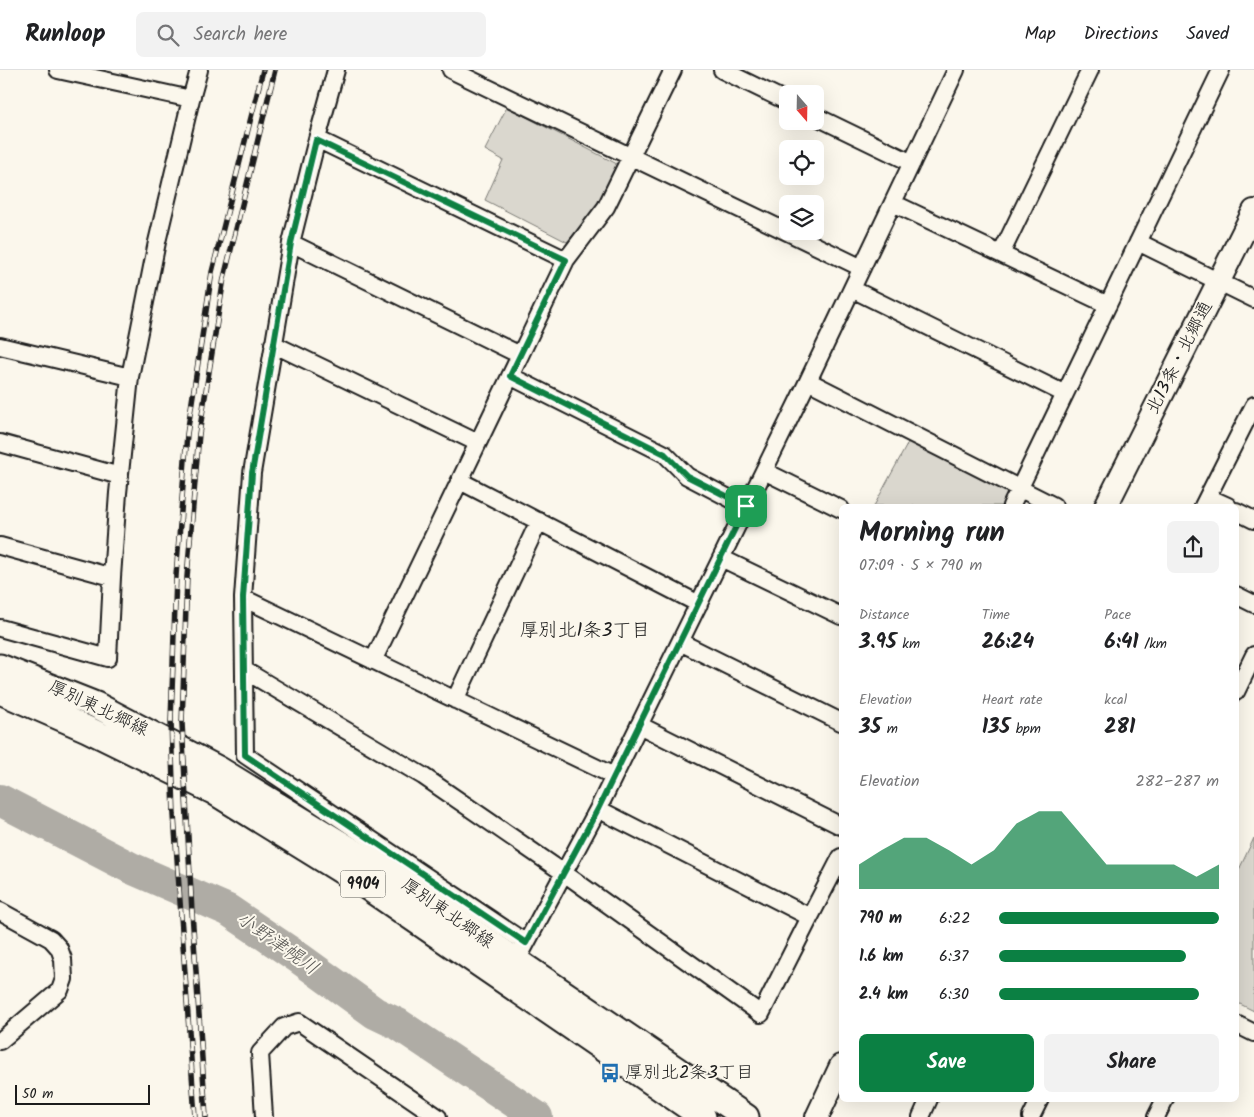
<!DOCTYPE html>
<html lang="en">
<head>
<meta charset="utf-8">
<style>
  :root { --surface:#fff; --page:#f2f2f2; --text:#202124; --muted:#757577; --line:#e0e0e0; --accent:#0b8043 }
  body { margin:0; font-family:Kalam,"Klee One",sans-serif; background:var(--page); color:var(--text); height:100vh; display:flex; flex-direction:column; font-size:19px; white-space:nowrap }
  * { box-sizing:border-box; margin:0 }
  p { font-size:16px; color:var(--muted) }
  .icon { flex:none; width:28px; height:28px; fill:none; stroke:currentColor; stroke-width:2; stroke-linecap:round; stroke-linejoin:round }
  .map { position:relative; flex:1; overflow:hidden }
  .sheet { position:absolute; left:839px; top:434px; width:400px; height:598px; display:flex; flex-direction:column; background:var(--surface); border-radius:8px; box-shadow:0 5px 20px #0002 }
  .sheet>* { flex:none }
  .needle { width:32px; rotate:160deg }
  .controls { position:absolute; left:779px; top:15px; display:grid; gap:10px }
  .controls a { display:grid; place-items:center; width:45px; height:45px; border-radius:8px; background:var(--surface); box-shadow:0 5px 20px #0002; font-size:25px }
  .scale { position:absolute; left:15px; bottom:12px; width:135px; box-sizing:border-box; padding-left:5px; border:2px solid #1c1c1c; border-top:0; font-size:14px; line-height:18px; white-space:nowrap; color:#1c1c1c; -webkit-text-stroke:4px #fbf7ec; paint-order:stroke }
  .pin { position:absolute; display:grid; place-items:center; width:42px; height:42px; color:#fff; margin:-21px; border-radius:10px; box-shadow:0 2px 8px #0006 }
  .round { display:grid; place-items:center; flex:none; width:52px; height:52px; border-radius:8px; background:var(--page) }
  .head { display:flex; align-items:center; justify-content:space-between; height:85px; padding:0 20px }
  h1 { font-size:28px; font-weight:700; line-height:38px }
  .figures { display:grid; grid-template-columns:repeat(3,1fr); gap:8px; height:85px; padding:5px 20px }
  .figures div { display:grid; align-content:center }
  .figures b { font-size:21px; font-weight:700 }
  .figures small { font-size:14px; font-weight:400 }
  .figures p { font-size:14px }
  .chart { height:140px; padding:10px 20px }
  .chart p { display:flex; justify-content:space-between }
  .chart svg { width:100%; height:90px; margin-top:5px; fill:var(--accent); opacity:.7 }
  .primary-button { display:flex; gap:10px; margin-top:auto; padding:10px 20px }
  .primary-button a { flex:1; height:58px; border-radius:8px; background:var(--accent); color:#fff; font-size:20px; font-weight:700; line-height:58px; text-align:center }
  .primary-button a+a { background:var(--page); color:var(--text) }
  ul { padding:0 20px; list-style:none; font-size:16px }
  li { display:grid; grid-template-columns:80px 60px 1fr; align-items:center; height:38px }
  li i { height:12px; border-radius:6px; background:var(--accent) }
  header { display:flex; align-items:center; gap:30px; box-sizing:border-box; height:70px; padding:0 25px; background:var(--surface); border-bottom:1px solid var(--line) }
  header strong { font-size:24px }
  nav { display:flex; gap:28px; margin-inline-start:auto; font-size:18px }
  .search { width:350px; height:45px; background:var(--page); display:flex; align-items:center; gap:12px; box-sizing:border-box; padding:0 18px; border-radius:8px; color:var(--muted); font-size:19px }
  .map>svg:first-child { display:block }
</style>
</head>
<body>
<header>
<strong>Runloop</strong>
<div class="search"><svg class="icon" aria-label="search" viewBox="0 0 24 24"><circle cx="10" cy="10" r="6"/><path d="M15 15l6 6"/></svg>Search here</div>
<nav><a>Map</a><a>Directions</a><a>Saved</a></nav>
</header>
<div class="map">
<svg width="1254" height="1047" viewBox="0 0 1254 1047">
  <rect width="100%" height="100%" fill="#fbf7ec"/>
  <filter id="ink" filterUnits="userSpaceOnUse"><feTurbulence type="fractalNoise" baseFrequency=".02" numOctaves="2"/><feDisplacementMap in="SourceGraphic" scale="10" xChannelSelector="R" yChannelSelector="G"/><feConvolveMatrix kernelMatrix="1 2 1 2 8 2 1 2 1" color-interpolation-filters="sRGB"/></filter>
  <g filter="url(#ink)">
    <path fill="#dad7ce" stroke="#7b7a75" d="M507 37 617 94 596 138 567 172 485 130 503 90 485 80Z
      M909 371 1011 424 1005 436H874Z
      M1254 768V941L1236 932V806Z"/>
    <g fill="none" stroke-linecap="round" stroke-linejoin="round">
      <path stroke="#afaca5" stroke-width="32" d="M0 730 131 798 228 840 299 888 375 943 398 954 537 1047"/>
      <defs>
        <path id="street" d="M58 0 191 29
          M336 0 317 69 291 173 252 403 243 528 245 685 526 873
          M451 0 862 198
          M722 0 788 32
          M815 46 912 93
          M317 69 566 190
          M893 133 1108 235
          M1138 172 1254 229
          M291 173 520 285
          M1001 184 1090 0
          M852 219 1065 324
          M273 274 478 373
          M0 276 130 307
          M510 306 665 384 687 406 746 437
          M808 311 1054 436
          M0 373 120 406
          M764 401 841 439
          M460 411 699 534
          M1208 427 1228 436
          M1011 436 1221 0
          M1203 436 1254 335
          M1236 441 1254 450
          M0 476 112 507
          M721 488 841 546
          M1236 525 1254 534
          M243 528 614 706
          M0 558 108 588 112 507 118 423 130 307 157 172 191 29 199 0
          M680 572 841 652
          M373 591 566 190 606 137 673 0
          M244 600 423 706 564 803 761 944 810 847 841 787
          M1236 622 1254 585
          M455 630 539 451
          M639 655 841 756
          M598 739 810 847
          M0 841 51 869 59 878 63 889 64 909 60 920 0 971
          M522 881 598 739 808 311 956 0
          M1236 954 1254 963
          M264 1047 260 983 284 957 299 952 438 1047
          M921 1047 929 1029
          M1031 1047 1040 1029
          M1156 1047 1165 1029"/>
        <path id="secondary" d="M1106 436 1254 141
          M817 1047 841 996"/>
        <path id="primary" d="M0 597 96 635 218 699 375 795 746 1047
          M0 621 87 659 213 721 363 814 703 1047"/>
      </defs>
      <use href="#street" stroke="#1c1c1c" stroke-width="20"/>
      <use href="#secondary" stroke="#1c1c1c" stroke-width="26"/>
      <use href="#primary" stroke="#1c1c1c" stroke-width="29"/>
      <use href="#street" stroke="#fbf7ec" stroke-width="16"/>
      <use href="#secondary" stroke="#fbf7ec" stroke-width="22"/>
      <use href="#primary" stroke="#fbf7ec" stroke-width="25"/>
      <defs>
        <path id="rail" d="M195 1047 174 745 171 651 176 506 187 364 212 202 263 0
          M206 1047 192 842 182 653 187 507 199 364 224 208 275 0"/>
      </defs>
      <use href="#rail" stroke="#1c1c1c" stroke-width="5.5"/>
      <use href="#rail" stroke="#fbf7ec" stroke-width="4" stroke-dasharray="11" stroke-linecap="butt"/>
    </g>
  </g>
  <g fill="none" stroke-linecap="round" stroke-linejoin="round" filter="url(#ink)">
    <defs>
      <path id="route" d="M316 70 566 190 510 306 665 384 687 406 746 436 598 739 526 873 245 685 243 528 252 403 291 173Z"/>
    </defs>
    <use href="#route" stroke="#fff" stroke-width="10"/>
    <use href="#route" stroke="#0b8043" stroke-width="6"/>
  </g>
  <defs>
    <symbol id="bus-bare" viewBox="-9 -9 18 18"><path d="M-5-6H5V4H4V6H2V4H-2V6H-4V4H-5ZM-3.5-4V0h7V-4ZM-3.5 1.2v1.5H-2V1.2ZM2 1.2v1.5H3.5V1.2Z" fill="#1f6fb2" stroke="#fbf7ec" stroke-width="2.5" paint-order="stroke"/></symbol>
  </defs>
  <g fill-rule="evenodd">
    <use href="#bus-bare" x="596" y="989" width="28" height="28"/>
  </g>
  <g text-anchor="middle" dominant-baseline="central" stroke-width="4" stroke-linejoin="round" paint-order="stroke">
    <rect fill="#fbf7ec" stroke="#5f5e5a" stroke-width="1" x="340.5" y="800.5" width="45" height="27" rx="4"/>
    <g font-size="16" font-weight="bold" fill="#1c1c1c">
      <text x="363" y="814">9904</text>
    </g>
    <g font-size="18" fill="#1c1c1c" stroke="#fbf7ec">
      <text transform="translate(1180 288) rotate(-63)">北13条・北郷通</text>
      <text transform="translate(98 639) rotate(25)">厚別東北郷線</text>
      <text transform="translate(447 844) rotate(35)">厚別東北郷線</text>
    </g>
    <g font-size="18" fill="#1c1c1c" stroke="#fbf7ec" text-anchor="start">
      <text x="625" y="1003">厚別北2条3丁目</text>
    </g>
    <g font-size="19" fill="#1c1c1c" stroke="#fbf7ec">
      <text x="585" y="561">厚別北1条3丁目</text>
    </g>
    <g font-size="19" font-style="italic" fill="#575653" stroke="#fbf7ec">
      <text transform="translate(277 874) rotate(35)">小野津幌川</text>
    </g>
  </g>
</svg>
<div class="controls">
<a><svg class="needle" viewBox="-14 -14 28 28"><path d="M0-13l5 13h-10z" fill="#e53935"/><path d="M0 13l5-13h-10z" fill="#757577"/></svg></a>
<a><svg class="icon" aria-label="locate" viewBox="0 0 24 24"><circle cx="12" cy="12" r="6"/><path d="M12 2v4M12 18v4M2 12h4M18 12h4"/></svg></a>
<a><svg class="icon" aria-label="layers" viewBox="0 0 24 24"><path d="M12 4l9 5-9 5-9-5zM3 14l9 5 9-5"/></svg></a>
</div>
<div class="scale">50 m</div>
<div class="pin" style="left:746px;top:436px;background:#1e9e55"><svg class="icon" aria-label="arrive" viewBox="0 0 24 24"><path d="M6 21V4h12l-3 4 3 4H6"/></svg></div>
<section class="sheet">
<div class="head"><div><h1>Morning run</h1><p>07:09 · 5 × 790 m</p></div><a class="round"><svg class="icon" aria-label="share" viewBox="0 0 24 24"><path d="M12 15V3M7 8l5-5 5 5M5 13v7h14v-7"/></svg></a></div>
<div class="figures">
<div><p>Distance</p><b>3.95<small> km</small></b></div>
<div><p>Time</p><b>26:24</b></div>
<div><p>Pace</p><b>6:41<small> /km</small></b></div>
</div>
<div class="figures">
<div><p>Elevation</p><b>35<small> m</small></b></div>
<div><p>Heart rate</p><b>135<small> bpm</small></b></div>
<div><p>kcal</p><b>281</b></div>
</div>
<div class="chart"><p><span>Elevation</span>282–287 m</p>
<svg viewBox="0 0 160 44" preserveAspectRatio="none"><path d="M0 44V32L10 25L20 19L30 19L40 25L50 32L60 25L70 12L80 6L90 6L100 19L110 32L120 32L130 32L140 32L150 38L160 32V44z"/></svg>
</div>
<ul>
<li><b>790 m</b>6:22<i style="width:100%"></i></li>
<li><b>1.6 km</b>6:37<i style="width:85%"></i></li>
<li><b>2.4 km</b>6:30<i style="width:91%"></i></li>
</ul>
<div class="primary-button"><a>Save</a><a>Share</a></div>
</section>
</div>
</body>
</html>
